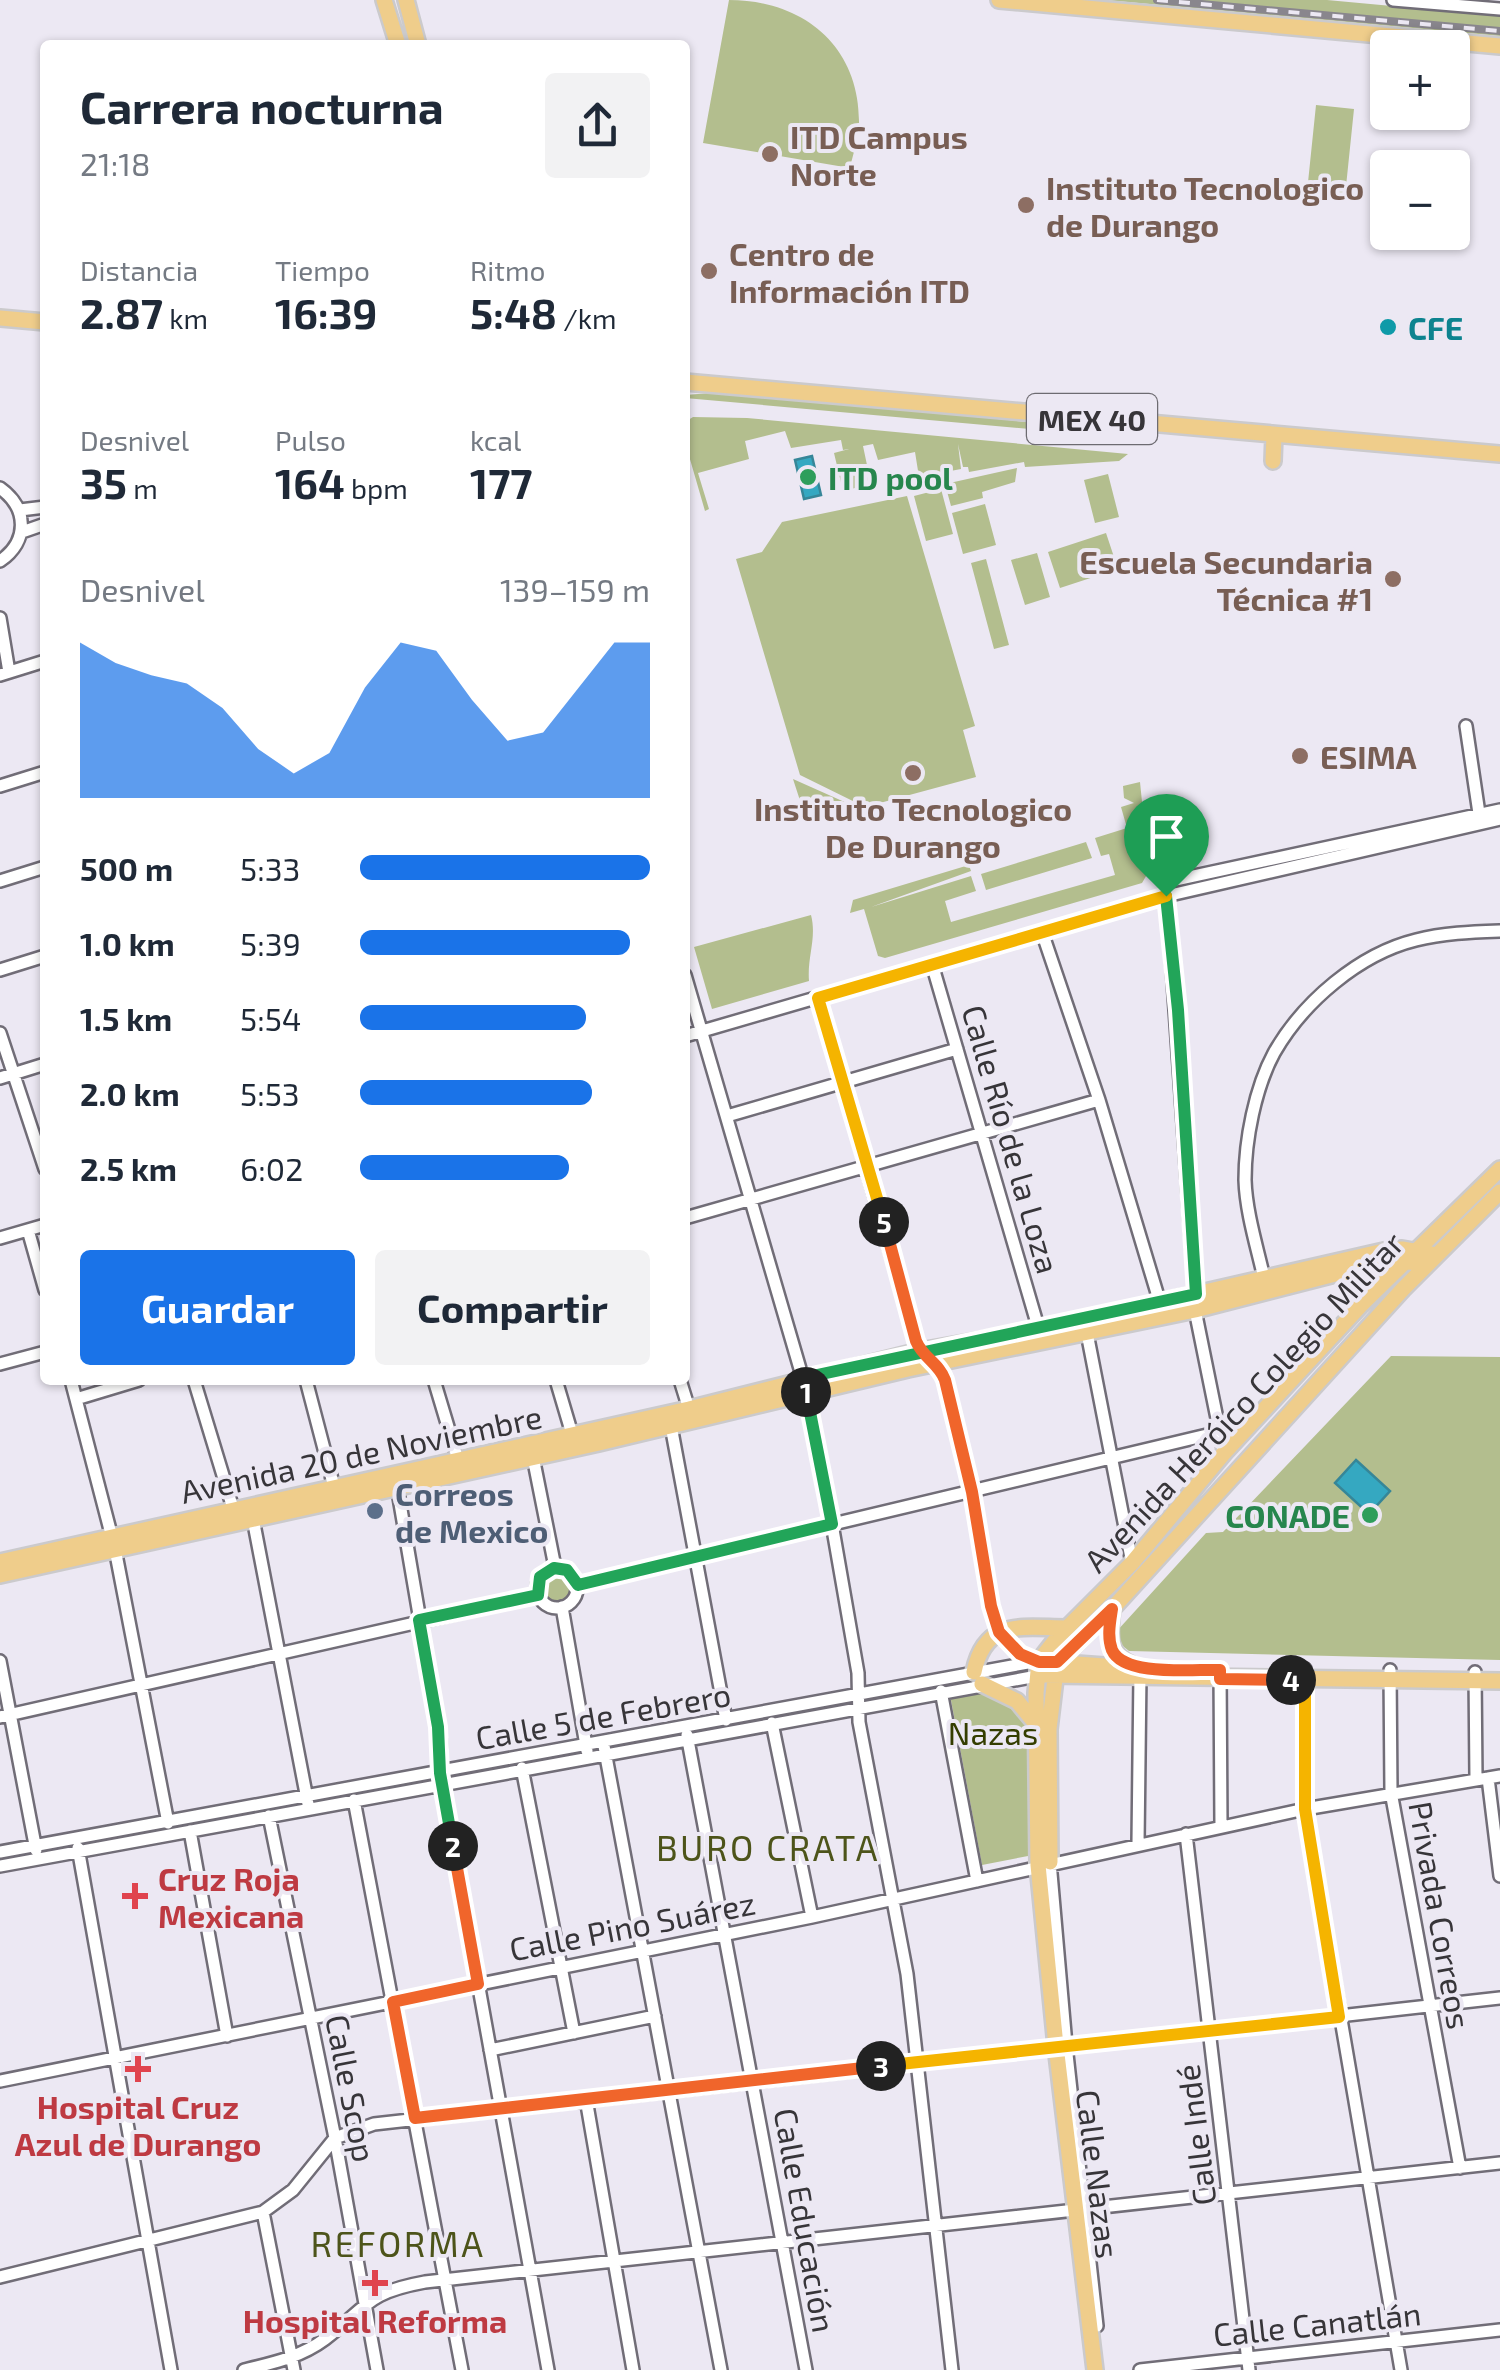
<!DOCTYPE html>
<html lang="es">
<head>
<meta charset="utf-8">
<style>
  :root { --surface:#fff; --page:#f2f2f3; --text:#1f2937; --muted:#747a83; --accent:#1a73e8 }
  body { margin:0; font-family:"Exo 2",sans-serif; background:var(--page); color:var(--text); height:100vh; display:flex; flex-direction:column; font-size:38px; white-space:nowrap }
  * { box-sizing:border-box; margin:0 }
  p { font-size:32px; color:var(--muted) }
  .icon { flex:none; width:55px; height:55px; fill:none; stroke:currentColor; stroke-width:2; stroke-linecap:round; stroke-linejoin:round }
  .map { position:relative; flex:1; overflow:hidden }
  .drawer { position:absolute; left:40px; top:40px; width:650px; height:1345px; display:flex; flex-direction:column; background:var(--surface); border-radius:10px; box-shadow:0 2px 8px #0004 }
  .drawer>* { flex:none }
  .controls { position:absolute; left:1370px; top:30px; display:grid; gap:20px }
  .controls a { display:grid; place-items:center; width:100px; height:100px; border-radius:10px; background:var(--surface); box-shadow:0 2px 8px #0004; font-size:50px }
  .pin { position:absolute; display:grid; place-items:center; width:85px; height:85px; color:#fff; margin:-102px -42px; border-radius:50% 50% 50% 0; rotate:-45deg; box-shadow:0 0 10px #0007 }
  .pin .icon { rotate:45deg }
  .km { position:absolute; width:50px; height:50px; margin:-25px; border-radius:50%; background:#222; color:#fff; font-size:28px; line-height:50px; text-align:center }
  .round { display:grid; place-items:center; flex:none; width:105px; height:105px; border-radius:10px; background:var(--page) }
  .overview { display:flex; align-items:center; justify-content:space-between; height:170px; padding:0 40px }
  h1 { font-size:45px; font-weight:700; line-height:75px }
  .metrics { display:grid; grid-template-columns:repeat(3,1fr); gap:15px; height:170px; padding:10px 40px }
  .metrics div { display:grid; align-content:center }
  .metrics b { font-size:42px; font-weight:700 }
  .metrics small { font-size:28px; font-weight:400 }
  .metrics p { font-size:28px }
  .chart { height:280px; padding:20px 40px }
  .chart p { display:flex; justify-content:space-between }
  .chart svg { width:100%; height:180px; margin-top:10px; fill:var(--accent); opacity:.7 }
  .button { display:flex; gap:20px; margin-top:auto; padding:20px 40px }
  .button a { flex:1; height:115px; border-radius:10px; background:var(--accent); color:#fff; font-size:40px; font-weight:700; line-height:115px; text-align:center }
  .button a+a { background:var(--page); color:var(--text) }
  ul { padding:0 40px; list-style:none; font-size:32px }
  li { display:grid; grid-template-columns:160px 120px 1fr; align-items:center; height:75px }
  li i { height:25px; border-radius:12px; background:var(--accent) }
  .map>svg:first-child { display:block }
</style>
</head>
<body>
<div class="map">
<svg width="1500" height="2370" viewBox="0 0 1500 2370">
  <rect width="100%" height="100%" fill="#ece8f3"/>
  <path fill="#b3be8e" d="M729 0C803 0 860 46 859 123 859 137 853 154 850 168L703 143Z
    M1106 0H1327L1500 16V36Z
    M1316 105 1354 109 1345 196 1307 192Z
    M724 392 1037 423 1076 431 1142 436 1141 439 685 398V395Z
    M693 417 747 418 1128 454 1119 461 1025 467 1024 462 969 472 968 467H963L958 444 961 469 919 477 915 452 878 460 873 444 863 446 871 484 843 491 834 453 849 449 843 450 841 440 791 448 785 431 745 441 749 459 698 473 709 509 705 511 685 442V422Z
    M1017 468 1015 482 982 492 983 498 951 506 945 484Z
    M1108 474 1119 517 1095 523 1084 480Z
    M941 489 953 534 926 541 914 496Z
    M907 496 975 726 963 730 976 777 865 807 800 775 736 559 762 552 782 522Z
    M985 504 996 545 963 554 952 513Z
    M1106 533 1118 569 1060 588 1048 552Z
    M1037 553 1050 597 1025 605 1011 560Z
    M986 559 1009 645 994 649 971 563Z
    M793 779 858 808 807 822Z
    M1140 782 1149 871 1142 883 885 958 878 956 864 909 850 913 853 900 969 865 971 871 871 907 971 876 976 891 945 901 951 922 1115 875 1109 854 1101 856 1095 838 1127 828 1121 807 1134 803 1124 798 1123 786Z
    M1086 842 1092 858 986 890 981 874Z
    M811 915C817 938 807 957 809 981L712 1009 694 947Z
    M1391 1356 1500 1357V1660L1129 1651 1119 1643 1116 1632 1206 1533 1223 1532Z
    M543 1588a14 14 0 1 1 28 0a14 14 0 1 1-28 0Z
    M980 1691 1002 1694 1029 1725 1031 1842 1028 1856 982 1865 950 1695Z"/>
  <path fill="#35a8c1" stroke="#368698" stroke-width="2.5" d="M812 456 821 495 804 499 795 460Z
    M1356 1460 1390 1491 1369 1514 1335 1483Z"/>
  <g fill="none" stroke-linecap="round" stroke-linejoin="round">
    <defs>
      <path id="minor" d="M1393 0 1500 9
        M0 488C28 508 29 541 0 561
        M20 510 45 507
        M22 532 45 524
        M0 618 9 672
        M0 675 45 661
        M1466 726 1480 820
        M0 786 45 772
        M0 881 45 867
        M1042 932 1099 1100 1160 1303
        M932 964 1039 1330
        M0 970 45 956
        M685 975 803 1379 828 1501 858 1673 859 1722 907 1974 952 2370
        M818 998 916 1341C923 1358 939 1363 945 1380L973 1492 994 1618C1002 1640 1013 1651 1035 1660
        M0 1033 45 1169
        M685 1036 1166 896 1500 819
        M0 1078 45 1064
        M727 1116 957 1049
        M685 1218 1099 1100
        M28 1230 45 1290
        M0 1238 45 1225
        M1264 1278C1257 1247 1246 1212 1245 1180 1245 1140 1255 1088 1274 1053 1303 1002 1359 954 1416 940 1443 933 1472 932 1500 931
        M1195 1294 1166 882 1500 810
        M1195 1310 1224 1453
        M1087 1333 1132 1563
        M0 1364 45 1352
        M71 1380 115 1549 168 1823
        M194 1380 232 1505 254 1524 308 1804
        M306 1380 334 1487
        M434 1380 458 1460
        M556 1380 572 1434
        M680 1380 689 1409
        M76 1399 139 1380
        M671 1426 726 1720
        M533 1457 555 1567
        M397 1486 440 1737 442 1783 548 2370
        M537 1588a20 20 0 1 1 40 0a20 20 0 1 1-40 0Z
        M577 1585 1249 1425
        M562 1607 587 1751
        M0 1661 36 1850
        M1305 1669V1809L1401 2370
        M1220 1670 1221 1826
        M1390 1670 1391 1792 1460 2168
        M1475 1672 1476 1779
        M941 1691 977 1881
        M0 1717 538 1595
        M772 1723 812 1917
        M687 1735 806 2370
        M604 1746 721 2370
        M522 1768 574 2033
        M1488 1778 1500 1876
        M354 1800 462 2370
        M269 1816 335 2138 377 2370
        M190 1831 227 2036
        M1186 1834 1249 2370
        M1138 1843 1140 1673
        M78 1848 171 2370
        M0 1852 1039 1661
        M1050 1862 1066 2045 1097 2326
        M0 1866 1037 1676
        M490 2050 655 2016
        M0 2081 812 1917 1305 1809 1500 1776
        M586 2099 633 2370
        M263 2212 294 2370
        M0 2277 263 2212 293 2190 335 2138 374 2124 1500 1998
        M244 2370C273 2363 301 2357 325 2339 369 2306 365 2293 425 2282L1500 2163
        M1140 2370 1500 2330"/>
      <path id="major" d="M384 0 398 45
        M406 0 418 45
        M999 0 1500 46
        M0 318 45 322
        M685 382 1500 454
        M1273 461 1274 435
        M1345 1271 1359 1280 1361 1305
        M0 1562 689 1409 920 1351 1039 1330 1384 1251 1402 1249 1436 1255
        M0 1575 599 1443 908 1369 1195 1310 1370 1265 1407 1262 1428 1263
        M1112 1609C1109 1634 1106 1654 1132 1665
        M1049 1662 1146 1669
        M974 1672C985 1618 1023 1628 1067 1628
        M1046 1675 1500 1681
        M982 1684 1017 1701 1036 1724
        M1050 1862 1049 1729 1057 1662 1112 1609 1403 1289 1500 1192
        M1095 2370 1056 2046 1038 1865 1036 1693 1039 1661 1057 1638 1132 1563 1224 1453 1361 1305 1500 1169"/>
    </defs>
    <use href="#minor" stroke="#716d77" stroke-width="16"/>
    <use href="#major" stroke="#cbcacc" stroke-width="20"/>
    <use href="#minor" stroke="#fff" stroke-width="11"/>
    <use href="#major" stroke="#efcd8b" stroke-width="15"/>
    <defs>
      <path id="rail" d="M1157 0 1500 31"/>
    </defs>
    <use href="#rail" stroke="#89868d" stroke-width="8"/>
    <use href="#rail" stroke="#ece8f3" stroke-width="4" stroke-dasharray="11" stroke-linecap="butt"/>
  </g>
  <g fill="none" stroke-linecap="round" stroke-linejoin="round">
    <defs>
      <path id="split-1" d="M806 1392 803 1378 1196 1294 1178 1010 1166 896"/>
      <path id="split-2" d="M453 1846 440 1773 438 1727 419 1620 538 1595 540 1577 554 1568 567 1570 578 1585 832 1524 806 1392"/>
      <path id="split-3" d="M453 1846 478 1984 393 2002 415 2118 881 2066"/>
      <path id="split-4" d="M881 2066 1339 2017 1305 1809V1680H1291"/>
      <path id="split-5" d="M884 1222 916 1341C923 1358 939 1363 945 1380L972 1492 991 1606 999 1632 1020 1654 1039 1662H1057L1112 1609C1110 1622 1107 1637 1112 1650 1124 1677 1194 1669 1220 1670V1679L1291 1680"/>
      <path id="split-6" d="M884 1222 818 998 1166 896"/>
    </defs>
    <use href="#split-1" stroke="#fff" stroke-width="20"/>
    <use href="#split-2" stroke="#fff" stroke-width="20"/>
    <use href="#split-3" stroke="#fff" stroke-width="20"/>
    <use href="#split-4" stroke="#fff" stroke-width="20"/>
    <use href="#split-5" stroke="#fff" stroke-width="20"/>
    <use href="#split-6" stroke="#fff" stroke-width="20"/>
    <use href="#split-1" stroke="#22a559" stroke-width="12"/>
    <use href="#split-2" stroke="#22a559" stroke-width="12"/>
    <use href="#split-3" stroke="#f0652b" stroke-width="12"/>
    <use href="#split-4" stroke="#f5b400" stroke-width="12"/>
    <use href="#split-5" stroke="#f0652b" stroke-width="12"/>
    <use href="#split-6" stroke="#f5b400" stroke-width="12"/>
  </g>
  <g fill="#8d6e63" stroke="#ece8f3" stroke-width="4">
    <circle cx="770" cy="154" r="10"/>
    <circle cx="1026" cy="205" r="10"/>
    <circle cx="709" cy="271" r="10"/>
    <circle cx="1393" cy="579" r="10"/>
    <circle cx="1300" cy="756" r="10"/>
    <circle cx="913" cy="773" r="10"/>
  </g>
  <circle fill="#0f9aa8" stroke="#ece8f3" stroke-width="4" cx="1388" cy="327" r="10"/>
  <g fill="#2e9e5b" stroke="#ece8f3" stroke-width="4">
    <circle cx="808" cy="477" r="10"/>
    <circle cx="1370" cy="1515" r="10"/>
  </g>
  <circle fill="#5c6f8a" stroke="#ece8f3" stroke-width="4" cx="375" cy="1511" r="10"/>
  <g fill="#e0444e" stroke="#ece8f3" stroke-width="4">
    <path d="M130 1881h10v10h10v10h-10v10h-10v-10h-10v-10h10z"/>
    <path d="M133 2054h10v10h10v10h-10v10h-10v-10h-10v-10h10z"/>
    <path d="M370 2268h10v10h10v10h-10v10h-10v-10h-10v-10h10z"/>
  </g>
  <g text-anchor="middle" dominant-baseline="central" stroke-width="8" stroke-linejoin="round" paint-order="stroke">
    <rect fill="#ece8f3" stroke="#6d6b71" stroke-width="2.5" x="1027" y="394" width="130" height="50" rx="8"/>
    <g font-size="30" font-weight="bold" fill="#373539">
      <text x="1092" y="419">MEX 40</text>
    </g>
    <g font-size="32" font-weight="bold" fill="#785e54" stroke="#ece8f3" text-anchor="start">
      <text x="790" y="136">ITD Campus<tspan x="790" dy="37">Norte</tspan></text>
      <text x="1046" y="187">Instituto Tecnologico<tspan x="1046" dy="37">de Durango</tspan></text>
      <text x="729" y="253">Centro de<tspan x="729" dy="37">Información ITD</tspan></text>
      <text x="1373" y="561" text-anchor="end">Escuela Secundaria<tspan x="1373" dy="37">Técnica #1</tspan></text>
      <text x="1320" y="756">ESIMA</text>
      <text x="913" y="808" text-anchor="middle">Instituto Tecnologico<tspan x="913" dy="37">De Durango</tspan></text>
    </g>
    <g font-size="32" font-weight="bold" fill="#0d838f" stroke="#ece8f3" text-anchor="start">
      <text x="1408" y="327">CFE</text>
    </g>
    <g font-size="32" font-weight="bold" fill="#27864d" stroke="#ece8f3" text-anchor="start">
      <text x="828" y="477">ITD pool</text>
      <text x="1350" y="1515" text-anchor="end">CONADE</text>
    </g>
    <g font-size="32" fill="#373539" stroke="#ece8f3">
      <text transform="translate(1012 1139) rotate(74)">Calle Río de la Loza</text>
      <text transform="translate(1243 1401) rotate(-47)">Avenida Heróico Colegio Militar</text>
      <text transform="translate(361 1453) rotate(-12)">Avenida 20 de Noviembre</text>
      <text transform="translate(603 1715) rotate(-10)">Calle 5 de Febrero</text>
      <text transform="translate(1441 1915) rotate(80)">Privada Correos</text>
      <text transform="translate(632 1925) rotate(-11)">Calle Pino Suárez</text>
      <text transform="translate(352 2088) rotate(79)">Calle Scop</text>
      <text transform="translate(1195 2135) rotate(-97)">Calle Indé</text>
      <text transform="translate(1099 2174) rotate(83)">Calle Nazas</text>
      <text transform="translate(806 2220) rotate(80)">Calle Educación</text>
      <text transform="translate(1317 2323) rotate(-6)">Calle Canatlán</text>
    </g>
    <g font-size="32" font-weight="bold" fill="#4e5e75" stroke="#ece8f3" text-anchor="start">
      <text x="395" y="1493">Correos<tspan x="395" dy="37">de Mexico</tspan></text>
    </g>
    <g font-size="32" fill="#343d00" stroke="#ece8f3">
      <text x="993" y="1732">Nazas</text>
    </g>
    <g font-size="32" font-weight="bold" fill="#be3a42" stroke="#ece8f3">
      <text x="158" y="1878" text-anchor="start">Cruz Roja<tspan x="158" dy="37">Mexicana</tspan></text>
      <text x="138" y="2106">Hospital Cruz<tspan x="138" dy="37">Azul de Durango</tspan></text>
      <text x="375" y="2320">Hospital Reforma</text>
    </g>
    <g font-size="35" letter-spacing="2.5" fill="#4d541a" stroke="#ece8f3">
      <text x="768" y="1847">BURO CRATA</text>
      <text x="398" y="2243">REFORMA</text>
    </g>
  </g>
</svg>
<div class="controls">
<a>+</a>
<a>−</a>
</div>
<div class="pin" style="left:1166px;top:896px;background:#1e9e55"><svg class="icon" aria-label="arrive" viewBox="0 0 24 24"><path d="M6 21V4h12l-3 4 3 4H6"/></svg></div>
<b class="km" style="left:806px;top:1392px">1</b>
<b class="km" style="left:453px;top:1846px">2</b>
<b class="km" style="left:881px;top:2066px">3</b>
<b class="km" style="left:1291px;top:1680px">4</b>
<b class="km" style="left:884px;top:1222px">5</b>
<section class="drawer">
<div class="overview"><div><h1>Carrera nocturna</h1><p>21:18</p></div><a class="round"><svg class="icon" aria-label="share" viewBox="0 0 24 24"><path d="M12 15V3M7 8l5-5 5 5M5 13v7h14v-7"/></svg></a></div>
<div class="metrics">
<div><p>Distancia</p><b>2.87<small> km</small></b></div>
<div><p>Tiempo</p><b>16:39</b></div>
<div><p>Ritmo</p><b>5:48<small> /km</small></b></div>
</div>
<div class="metrics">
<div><p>Desnivel</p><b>35<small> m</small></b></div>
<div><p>Pulso</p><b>164<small> bpm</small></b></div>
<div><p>kcal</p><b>177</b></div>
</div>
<div class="chart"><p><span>Desnivel</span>139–159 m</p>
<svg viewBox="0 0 160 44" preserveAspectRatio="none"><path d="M0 44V6L10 11L20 14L30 16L40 22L50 32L60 38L70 33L80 17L90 6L100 8L110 20L120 30L130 28L140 17L150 6L160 6V44z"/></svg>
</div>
<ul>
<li><b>500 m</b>5:33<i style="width:100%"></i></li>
<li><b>1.0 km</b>5:39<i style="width:93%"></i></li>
<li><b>1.5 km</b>5:54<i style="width:78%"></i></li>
<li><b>2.0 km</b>5:53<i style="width:80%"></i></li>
<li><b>2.5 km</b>6:02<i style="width:72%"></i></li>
</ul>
<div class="button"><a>Guardar</a><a>Compartir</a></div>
</section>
</div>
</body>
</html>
